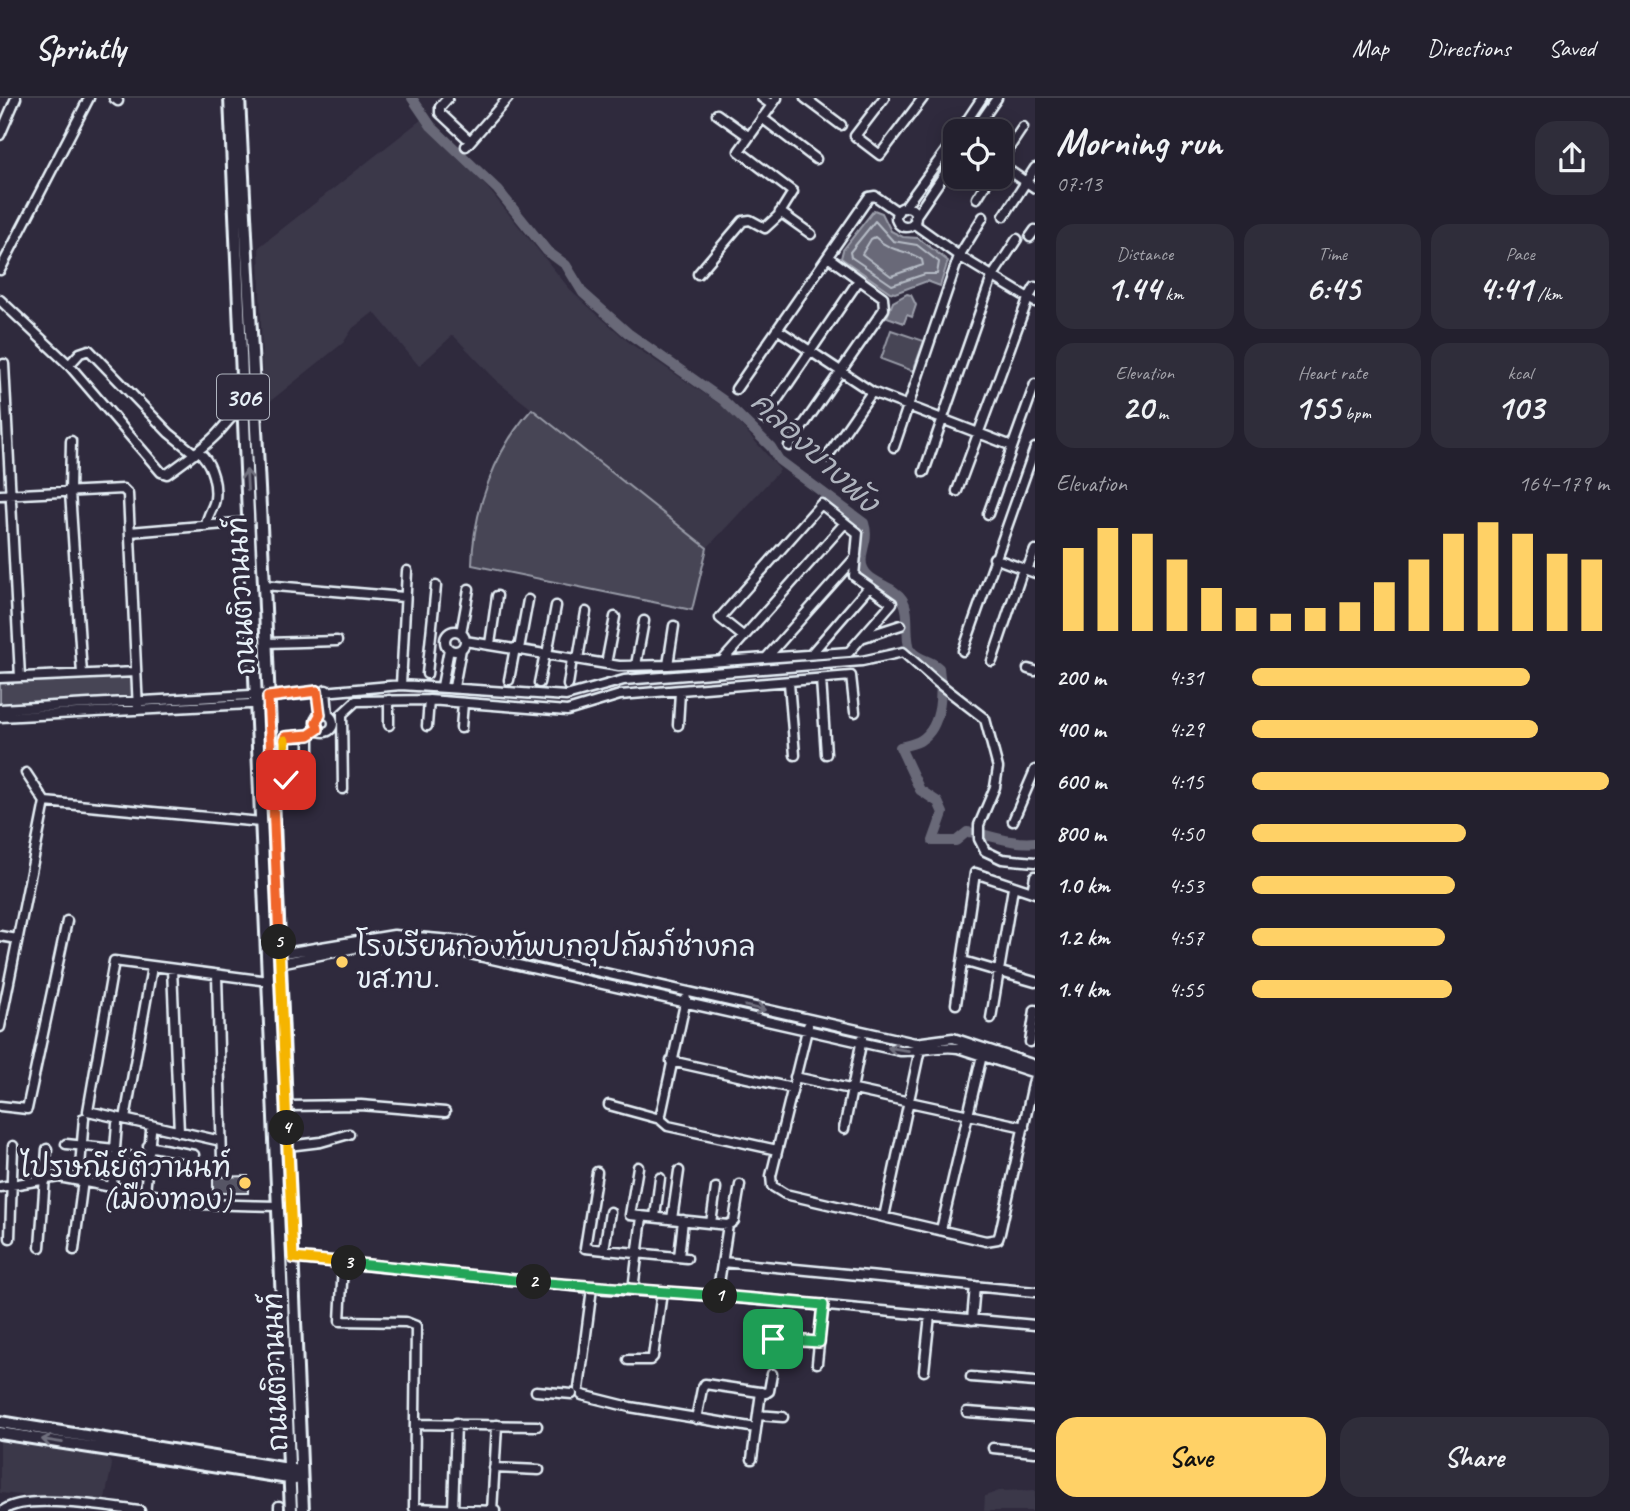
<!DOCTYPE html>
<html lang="en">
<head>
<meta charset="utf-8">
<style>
  :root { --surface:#23202e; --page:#2f2d3a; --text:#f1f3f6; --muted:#a3a3aa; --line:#403e4a; --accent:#ffd166 }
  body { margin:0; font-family:Caveat,"Playpen Sans Thai",sans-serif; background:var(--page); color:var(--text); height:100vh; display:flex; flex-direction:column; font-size:26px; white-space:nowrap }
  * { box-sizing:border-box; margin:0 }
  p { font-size:23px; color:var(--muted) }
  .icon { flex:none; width:38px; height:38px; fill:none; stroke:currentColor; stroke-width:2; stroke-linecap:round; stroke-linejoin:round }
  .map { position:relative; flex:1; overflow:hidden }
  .sheet { display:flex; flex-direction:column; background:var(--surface); width:595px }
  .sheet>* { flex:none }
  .controls { position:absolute; left:943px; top:21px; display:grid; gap:14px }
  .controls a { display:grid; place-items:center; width:70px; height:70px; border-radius:14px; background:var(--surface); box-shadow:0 4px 18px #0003,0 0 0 2px var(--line); font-size:35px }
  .pin { position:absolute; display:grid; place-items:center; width:60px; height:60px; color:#fff; margin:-30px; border-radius:14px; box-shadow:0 4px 10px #0006 }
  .km { position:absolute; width:35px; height:35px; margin:-18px; border-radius:50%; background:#222; color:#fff; font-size:19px; line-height:35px; text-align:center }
  .round { display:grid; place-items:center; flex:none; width:74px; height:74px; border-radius:21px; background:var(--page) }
  .overview { display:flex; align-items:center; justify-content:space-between; height:119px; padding:0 21px }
  h1 { font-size:38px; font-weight:800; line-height:52px }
  .stats { display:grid; grid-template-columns:repeat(3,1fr); gap:10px; height:119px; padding:7px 21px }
  .stats div { display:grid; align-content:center; border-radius:18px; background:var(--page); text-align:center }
  .stats b { font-size:35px; font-weight:800 }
  .stats small { font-size:19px; font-weight:400 }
  .stats p { font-size:19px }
  .chart { height:196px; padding:14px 21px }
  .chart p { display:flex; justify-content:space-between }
  .chart svg { width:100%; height:126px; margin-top:7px; stroke:var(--accent); stroke-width:6 }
  .action { display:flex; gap:14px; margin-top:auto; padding:14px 21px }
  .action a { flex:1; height:80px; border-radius:21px; background:var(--accent); color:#111; font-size:28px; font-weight:800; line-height:80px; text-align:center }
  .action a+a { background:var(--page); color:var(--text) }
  ul { padding:0 21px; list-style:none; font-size:23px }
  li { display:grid; grid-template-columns:112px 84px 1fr; align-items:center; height:52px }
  li i { height:18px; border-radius:9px; background:var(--accent) }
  header { display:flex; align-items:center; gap:42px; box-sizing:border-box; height:98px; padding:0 35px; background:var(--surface); border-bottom:2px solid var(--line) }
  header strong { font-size:33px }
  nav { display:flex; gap:38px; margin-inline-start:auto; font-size:24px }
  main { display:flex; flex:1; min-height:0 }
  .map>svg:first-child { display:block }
</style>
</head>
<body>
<header>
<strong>Sprintly</strong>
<nav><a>Map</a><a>Directions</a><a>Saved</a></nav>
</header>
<main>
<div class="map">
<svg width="1035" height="1413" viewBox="0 0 1035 1413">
  <rect width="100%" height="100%" fill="#2f2a3d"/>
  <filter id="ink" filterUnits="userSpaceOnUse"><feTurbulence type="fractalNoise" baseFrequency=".0143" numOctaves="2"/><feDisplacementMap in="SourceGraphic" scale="14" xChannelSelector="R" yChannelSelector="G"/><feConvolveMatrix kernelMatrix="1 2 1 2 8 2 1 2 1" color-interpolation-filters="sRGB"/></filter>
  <g filter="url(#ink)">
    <path fill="#3b3749" d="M422 21 482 83 573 195 631 246 727 311 780 372 707 450 499 285 453 237 419 268 374 214 353 230 343 245 263 309 259 149Z
      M0 1338 107 1358 112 1367 104 1405 0 1395Z
      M1035 1392V1413H984L985 1398 999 1393Z"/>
    <path fill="#464455" stroke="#979aa6" stroke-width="2" d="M891 232 924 243 913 273 881 261Z
      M532 311 707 450 692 512 472 467C473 413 495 351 532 311Z
      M136 574 137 601 0 608V580Z"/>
    <path fill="#696978" stroke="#9c9fab" stroke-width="2" d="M874 112 882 115 891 133 903 139 918 140 948 163 940 188 927 183 895 195 890 194 841 160 843 152Z
      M907 196 911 197 916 207 912 219 907 217 904 225 887 219 893 204Z"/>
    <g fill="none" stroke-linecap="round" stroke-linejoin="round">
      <path stroke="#b5bbc5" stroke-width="2" d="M875 123 893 143 917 147 939 164 937 176H925L892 187 851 159 850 154Z
        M875 139C894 157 907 150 922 162L923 167 891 178 862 156 871 141Z"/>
      <path stroke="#696978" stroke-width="10" d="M412 0 431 28 498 92 547 153 566 167 583 195 628 235 723 302 771 349 779 362 864 425C870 443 859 452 862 467 866 485 893 487 902 501 912 515 903 543 912 554 919 562 931 562 939 570 942 592 943 628 921 642 916 646 906 647 900 649L920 692 938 704 943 715 933 743H956L967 734C991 736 1011 747 1035 744"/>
    </g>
    <path fill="#575565" stroke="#e8f1f8" stroke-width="2" d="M248 1078V1095H213V1079Z"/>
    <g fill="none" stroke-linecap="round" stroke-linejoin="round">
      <defs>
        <path id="minor" d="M114 0 118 3
          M448 0 440 9V15L470 43
          M762 0 772 7
          M805 0 841 27
          M884 0 855 38 880 57 923 0
          M717 16 748 38
          M762 20 816 61
          M960 33 982 0
          M974 33 997 0
          M0 37 16 0
          M466 48 508 0
          M1001 62 1023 29
          M1001 67 1035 90
          M977 100 990 79
          M896 119a10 10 0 1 1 20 0a10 10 0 1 1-20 0Z
          M904 110 956 39
          M780 114 811 136
          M1004 118 1035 70
          M915 119 956 59
          M913 125 959 158 1035 204
          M1030 139 1035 132
          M0 172 89 0
          M698 176 743 123 750 122 765 130 778 118 793 94 739 53 777 0
          M0 202 69 267 161 374 167 376C184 364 201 352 216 337 225 328 231 317 243 310
          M777 231 872 294 1012 348
          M4 266 20 579
          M69 267 80 255 89 252 169 335 195 356
          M736 291 869 99 875 98 898 114
          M764 321 859 182
          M71 343 70 394 82 576
          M789 348 884 211 883 199 828 159
          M894 349 959 158 983 119
          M203 358C212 368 217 387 215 401 214 410 207 416 206 428
          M827 359 872 294
          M924 374 992 179 1017 141
          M957 393 1028 201 1035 189
          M0 397 123 391 128 396 138 612
          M988 416 1035 286
          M130 434 249 424
          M994 460 1035 475
          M1027 472 1035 452
          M264 487 404 499
          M445 543a10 10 0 1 1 20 0a10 10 0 1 1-20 0Z
          M461 535 469 491
          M864 539 901 527
          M465 543 619 568 668 567 849 554 892 505 854 478 858 435 821 406 720 520 744 539
          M266 545 337 543
          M490 546 497 498
          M519 551 528 502
          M963 553 1035 350
          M547 556 556 508
          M811 556 869 489
          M767 559 856 459
          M578 561 586 514
          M723 562 845 425
          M992 563 1023 471
          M606 566 615 519
          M636 567 644 523
          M668 567 674 528
          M1028 571 1035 573
          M427 576 436 488
          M0 580 136 574
          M821 581 826 656
          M509 582 515 550
          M539 585 545 555
          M789 585 795 657
          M401 587 407 473
          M568 587 572 561
          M442 588 449 551
          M454 589 461 551
          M326 592 328 617
          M317 593 320 617
          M268 599 401 587 566 598 624 582 862 563 903 554 937 584 985 621 998 670 995 689 979 727V741L985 753 1002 761 1035 764
          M0 611 268 596
          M315 625a9 9 0 1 1 18 0a9 9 0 1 1-18 0Z
          M0 619 269 605
          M389 627V602
          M678 627 680 594
          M427 628 429 602
          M461 630 463 605
          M309 637V684
          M26 675 45 704
          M286 682 285 639 309 637 318 631
          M343 691 342 616 356 603 429 602 567 613 620 597 851 578 855 614
          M1013 723 1035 672
          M1032 794 1035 778
          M0 838 17 841
          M279 856 394 837 463 843 915 945 953 940 1035 967
          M963 863 1035 884
          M280 865 360 849 443 850 900 953C919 954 939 947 958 950L1035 975
          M172 871 179 1034
          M217 877 222 1062
          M956 906 975 775 1035 795
          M991 920 1013 790
          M808 928 771 1078 772 1088 785 1096 986 1143 998 1141 1000 1135 1035 977
          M0 929 45 704 261 724
          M1030 944 1035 912
          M671 963 792 990
          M795 979 1024 1029
          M609 1007 660 1021 668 1028 777 1052
          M0 1008 27 1011 67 823
          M286 1008 361 1007 445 1014
          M125 1021 152 869
          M660 1021 686 901
          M844 1031 862 941
          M221 1043 88 1013 114 863 268 883
          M66 1046 115 1051
          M148 1048 194 1057
          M288 1048 321 1044 349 1036
          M114 1056 129 1058
          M638 1069 630 1117 728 1127
          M597 1074 585 1150 687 1160
          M79 1081 84 1020
          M112 1088 117 1026
          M0 1089 59 1079 201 1106 277 1108
          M145 1095 151 1033
          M655 1119 660 1080
          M884 1119 920 951
          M672 1121 679 1073
          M711 1125 716 1090
          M941 1132 983 953
          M10 1140 13 1048
          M40 1149 47 1051
          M74 1152 83 1082
          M604 1152 610 1114
          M679 1159 683 1122
          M293 1160 592 1190 707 1197 1035 1227
          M722 1164 1035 1194
          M343 1165 340 1223 406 1224 416 1228 414 1410 495 1413
          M633 1192 642 1119
          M717 1198 728 1127 734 1123 740 1087
          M972 1222 975 1188
          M773 1241 819 1244
          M628 1262H650L653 1259 662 1194
          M817 1265 823 1207
          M924 1273 930 1217
          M971 1279 1035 1284
          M579 1291 592 1190
          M536 1293 572 1296
          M582 1297 630 1309 756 1330
          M967 1314 1035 1319
          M758 1317 783 1319
          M696 1321 702 1291 705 1286 766 1295 769 1293 772 1276
          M416 1326 537 1328
          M993 1350 1035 1354
          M752 1361 761 1294
          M494 1370 539 1372
          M279 1408V1413
          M453 1412 456 1325
          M3 1413C24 1394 112 1410 140 1413
          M492 1413 497 1327"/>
        <path id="major" d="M230 0 291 1413
          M239 0 264 487 303 1413
          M0 1324 294 1372
          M0 1335 295 1381"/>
      </defs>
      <use href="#minor" stroke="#e8f1f8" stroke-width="13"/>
      <use href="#major" stroke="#e8f1f8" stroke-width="16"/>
      <use href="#minor" stroke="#2f2a3d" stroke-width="8"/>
      <use href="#major" stroke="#2f2a3d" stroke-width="10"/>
    </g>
    <defs><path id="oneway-shaft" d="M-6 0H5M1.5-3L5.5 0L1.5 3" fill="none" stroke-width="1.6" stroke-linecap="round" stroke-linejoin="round" transform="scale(1.75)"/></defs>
    <g stroke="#70707e">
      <use href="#oneway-shaft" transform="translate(247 382) rotate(-93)"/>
      <use href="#oneway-shaft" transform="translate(755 910) rotate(12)"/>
      <use href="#oneway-shaft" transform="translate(898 951) rotate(-171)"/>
      <use href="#oneway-shaft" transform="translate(52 1343) rotate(-171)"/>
    </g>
  </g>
  <g fill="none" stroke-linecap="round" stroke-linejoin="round" filter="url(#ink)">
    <defs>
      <path id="split-1" d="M720 1198 823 1207 819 1244 773 1241"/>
      <path id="split-2" d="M534 1184 720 1198"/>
      <path id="split-3" d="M349 1165 534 1184"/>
      <path id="split-4" d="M287 1030 293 1160 349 1165"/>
      <path id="split-5" d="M279 844 287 1030"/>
      <path id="split-6" d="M271 657 279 844"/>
      <path id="split-7" d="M271 657 268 599 317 593 320 617 316 624 318 631 309 637 285 639V642"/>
      <path id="split-8" d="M285 642 286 682"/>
    </defs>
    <use href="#split-1" stroke="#fff" stroke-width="14"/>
    <use href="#split-2" stroke="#fff" stroke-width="14"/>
    <use href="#split-3" stroke="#fff" stroke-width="14"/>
    <use href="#split-4" stroke="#fff" stroke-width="14"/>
    <use href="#split-5" stroke="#fff" stroke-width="14"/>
    <use href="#split-6" stroke="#fff" stroke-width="14"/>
    <use href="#split-7" stroke="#fff" stroke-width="14"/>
    <use href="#split-8" stroke="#fff" stroke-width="14"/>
    <use href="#split-1" stroke="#22a559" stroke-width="9"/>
    <use href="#split-2" stroke="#22a559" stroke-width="9"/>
    <use href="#split-3" stroke="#22a559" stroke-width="9"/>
    <use href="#split-4" stroke="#f5b400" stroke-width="9"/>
    <use href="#split-5" stroke="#f5b400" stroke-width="9"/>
    <use href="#split-6" stroke="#f0652b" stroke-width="9"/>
    <use href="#split-7" stroke="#f0652b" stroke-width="9"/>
    <use href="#split-8" stroke="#f5b400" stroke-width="9"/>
  </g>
  <g fill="#ffd166" stroke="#2f2a3d" stroke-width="2.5">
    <circle cx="342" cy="864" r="7"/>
    <circle cx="245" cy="1085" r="7"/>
  </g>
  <g text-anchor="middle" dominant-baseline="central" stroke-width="7" stroke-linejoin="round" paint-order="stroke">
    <rect fill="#2f2a3d" stroke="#b0b5c0" stroke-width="2" x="217" y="276.5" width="52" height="45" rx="5"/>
    <g font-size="26" font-weight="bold" fill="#e8f1f8">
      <text x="243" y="299">306</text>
    </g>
    <g font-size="28" fill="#e8f1f8" stroke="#2f2a3d">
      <text transform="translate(241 498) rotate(-93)">ถนนติวานนท์</text>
      <text transform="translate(275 1274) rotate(-92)">ถนนติวานนท์</text>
    </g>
    <g font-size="28" fill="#e8f1f8" stroke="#2f2a3d" text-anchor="start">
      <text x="356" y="848">โรงเรียนกองทัพบกอุปถัมภ์ช่างกล<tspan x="356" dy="32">ขส.ทบ.</tspan></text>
      <text x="231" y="1069" text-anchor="end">ไปรษณีย์ติวานนท์<tspan x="231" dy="32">(เมืองทอง)</tspan></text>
    </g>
    <g font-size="30" font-style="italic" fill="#afb4be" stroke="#2f2a3d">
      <text transform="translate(815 354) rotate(43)">คลองบางพัง</text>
    </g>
  </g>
</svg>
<div class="controls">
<a><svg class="icon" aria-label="locate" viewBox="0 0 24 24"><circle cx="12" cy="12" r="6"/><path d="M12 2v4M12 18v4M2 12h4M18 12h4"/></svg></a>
</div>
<div class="pin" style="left:773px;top:1241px;background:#1e9e55"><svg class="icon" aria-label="arrive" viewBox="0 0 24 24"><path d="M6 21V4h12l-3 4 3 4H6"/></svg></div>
<div class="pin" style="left:286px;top:682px;background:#d93025"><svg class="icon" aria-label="check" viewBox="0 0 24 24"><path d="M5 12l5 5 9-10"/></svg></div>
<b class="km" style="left:720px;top:1198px">1</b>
<b class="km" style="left:534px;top:1184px">2</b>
<b class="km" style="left:349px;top:1165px">3</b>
<b class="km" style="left:287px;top:1030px">4</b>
<b class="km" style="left:279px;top:844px">5</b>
</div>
<section class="sheet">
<div class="overview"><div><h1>Morning run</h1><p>07:13</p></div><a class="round"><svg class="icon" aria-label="share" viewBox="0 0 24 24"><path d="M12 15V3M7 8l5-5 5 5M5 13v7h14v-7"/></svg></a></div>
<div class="stats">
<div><p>Distance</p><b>1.44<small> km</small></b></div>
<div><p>Time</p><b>6:45</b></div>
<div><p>Pace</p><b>4:41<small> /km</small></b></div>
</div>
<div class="stats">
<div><p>Elevation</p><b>20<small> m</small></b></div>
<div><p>Heart rate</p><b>155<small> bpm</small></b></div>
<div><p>kcal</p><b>103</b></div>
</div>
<div class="chart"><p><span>Elevation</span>164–179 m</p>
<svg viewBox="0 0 160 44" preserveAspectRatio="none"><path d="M5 44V15M15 44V8M25 44V10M35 44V19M45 44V29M55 44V36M65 44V38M75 44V36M85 44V34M95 44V27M105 44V19M115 44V10M125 44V6M135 44V10M145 44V17M155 44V19"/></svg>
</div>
<ul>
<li><b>200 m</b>4:31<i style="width:78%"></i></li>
<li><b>400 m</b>4:29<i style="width:80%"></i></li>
<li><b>600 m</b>4:15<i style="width:100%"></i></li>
<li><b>800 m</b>4:50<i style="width:60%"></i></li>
<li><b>1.0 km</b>4:53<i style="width:57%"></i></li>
<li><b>1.2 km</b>4:57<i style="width:54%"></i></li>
<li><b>1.4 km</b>4:55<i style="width:56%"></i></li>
</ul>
<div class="action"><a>Save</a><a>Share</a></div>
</section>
</main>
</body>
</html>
